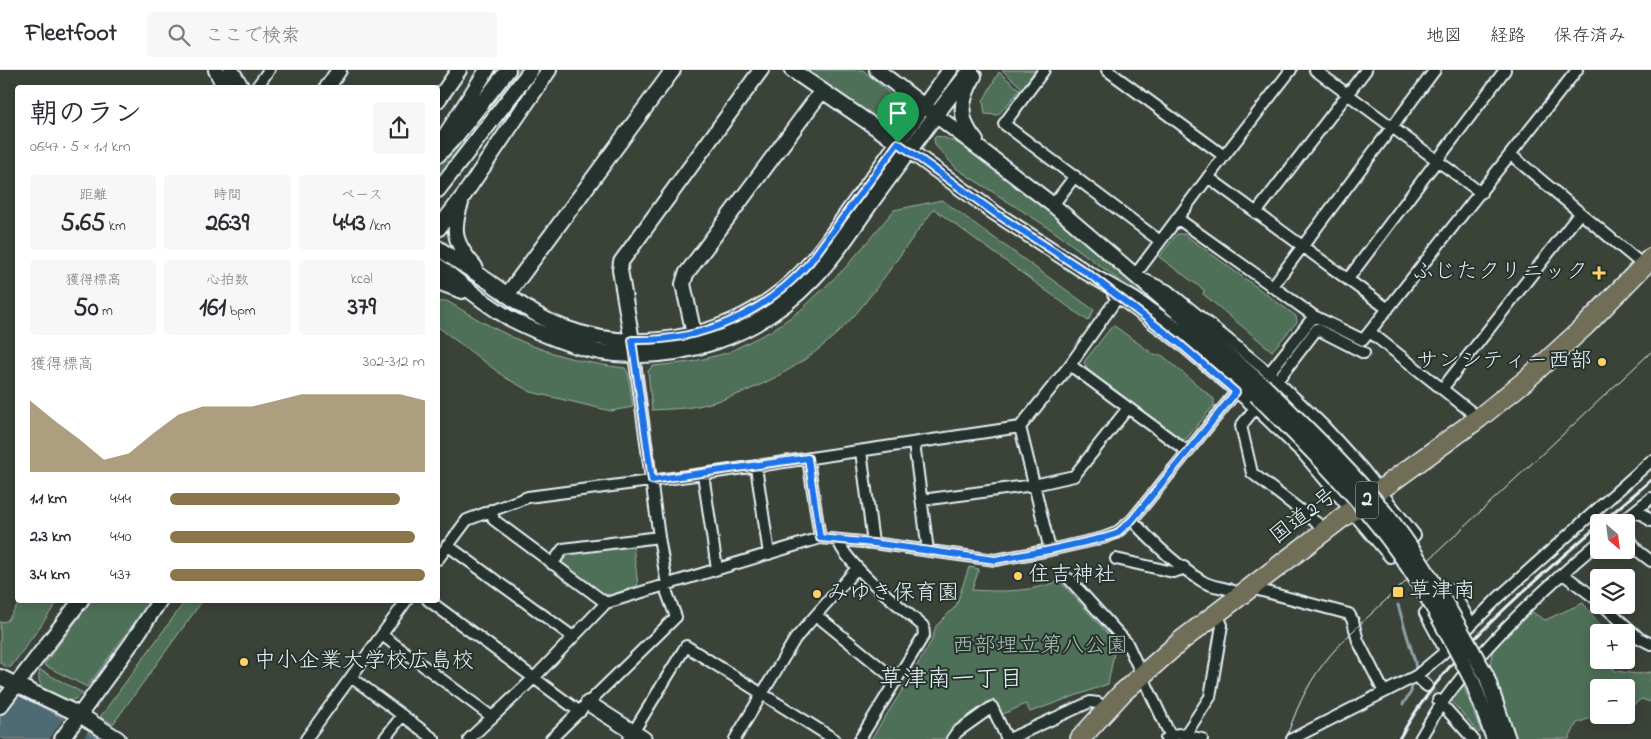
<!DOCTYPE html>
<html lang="ja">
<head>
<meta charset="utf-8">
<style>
  :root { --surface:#fff; --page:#f7f7f7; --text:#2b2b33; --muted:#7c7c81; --line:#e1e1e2; --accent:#8a764a }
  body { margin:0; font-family:"Indie Flower","Klee One",sans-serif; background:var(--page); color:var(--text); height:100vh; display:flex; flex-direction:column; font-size:19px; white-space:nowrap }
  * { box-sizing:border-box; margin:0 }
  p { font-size:16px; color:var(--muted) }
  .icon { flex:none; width:28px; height:28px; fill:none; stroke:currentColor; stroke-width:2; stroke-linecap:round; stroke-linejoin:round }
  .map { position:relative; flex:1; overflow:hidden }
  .panel { position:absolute; left:15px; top:15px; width:425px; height:518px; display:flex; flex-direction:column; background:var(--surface); border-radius:5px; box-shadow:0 2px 12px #0003 }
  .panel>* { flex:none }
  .needle { width:32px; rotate:152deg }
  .buttons { position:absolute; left:1590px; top:444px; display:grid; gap:10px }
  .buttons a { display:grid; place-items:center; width:45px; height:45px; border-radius:5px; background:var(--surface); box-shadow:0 2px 12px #0003; font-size:25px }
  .pin { position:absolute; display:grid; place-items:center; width:42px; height:42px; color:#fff; margin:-51px -21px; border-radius:50% 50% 50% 0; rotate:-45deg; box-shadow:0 0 5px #0007 }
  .pin .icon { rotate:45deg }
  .round { display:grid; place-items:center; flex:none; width:52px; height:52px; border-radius:5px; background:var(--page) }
  .headline { display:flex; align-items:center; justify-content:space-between; height:85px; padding:0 15px }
  h1 { font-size:28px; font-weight:700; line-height:38px }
  .metrics { display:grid; grid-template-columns:repeat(3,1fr); gap:8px; height:85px; padding:5px 15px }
  .metrics div { display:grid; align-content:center; border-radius:5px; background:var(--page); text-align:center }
  .metrics b { font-size:25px; font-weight:700 }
  .metrics small { font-size:14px; font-weight:400 }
  .metrics p { font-size:14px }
  .chart { height:140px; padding:10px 15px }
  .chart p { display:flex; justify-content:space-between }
  .chart svg { width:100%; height:90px; margin-top:5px; fill:var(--accent); opacity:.7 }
  ul { padding:0 15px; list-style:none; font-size:16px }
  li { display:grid; grid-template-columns:80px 60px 1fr; align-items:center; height:38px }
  li i { height:12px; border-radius:6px; background:var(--accent) }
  header { display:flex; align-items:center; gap:30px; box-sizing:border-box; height:70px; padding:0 25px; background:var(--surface); border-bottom:1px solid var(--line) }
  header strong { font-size:24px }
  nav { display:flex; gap:28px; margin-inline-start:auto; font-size:18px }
  .search { width:350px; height:45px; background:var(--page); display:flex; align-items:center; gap:12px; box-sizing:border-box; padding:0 18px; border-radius:5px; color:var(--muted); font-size:19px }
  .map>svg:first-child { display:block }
</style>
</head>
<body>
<header>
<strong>Fleetfoot</strong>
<div class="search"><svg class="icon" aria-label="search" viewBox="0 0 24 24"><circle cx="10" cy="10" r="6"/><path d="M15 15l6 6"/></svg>ここで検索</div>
<nav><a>地図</a><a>経路</a><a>保存済み</a></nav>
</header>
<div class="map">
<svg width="1651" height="669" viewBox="0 0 1651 669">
  <rect width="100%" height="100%" fill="#3b4339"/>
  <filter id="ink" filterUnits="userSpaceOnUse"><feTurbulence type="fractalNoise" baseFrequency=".02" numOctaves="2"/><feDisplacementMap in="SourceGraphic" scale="10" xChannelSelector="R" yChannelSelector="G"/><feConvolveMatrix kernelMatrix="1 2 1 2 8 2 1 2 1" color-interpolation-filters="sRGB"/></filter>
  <g filter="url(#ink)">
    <path fill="#506f58" stroke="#9cb0a8" d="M516 0H523L438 109V96L459 74Z
      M803 0H863L896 29 880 52 861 41Z
      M1002 0H1035L1022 18Z
      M999 2 1020 20 998 45 985 44 983 31Z
      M902 36 907 46 899 56 889 55Z
      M937 66C969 70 1035 131 1061 153 1093 180 1125 208 1157 235L1155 237 1052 160 957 99 935 75 934 68Z
      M942 130 1094 240 1088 251 934 139C910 170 888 204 864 234 823 286 762 322 698 336 683 339 667 339 652 340L648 301 653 296 691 292 727 283 771 261 802 239 846 197 894 140Z
      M1177 164H1184L1296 246 1297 252 1272 281 1203 224 1204 220 1159 187Z
      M447 231C507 268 553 290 625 298L628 303 633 337 611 341 531 322 506 308 438 257V232Z
      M1113 255 1156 286 1158 284 1163 286 1214 329V335L1187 368 1183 370 1087 299 1084 292Z
      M633 475 638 515 611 525 602 524 563 495 562 490 566 485Z
      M969 497 979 499 972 520C1005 522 1028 522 1060 511L1116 573 1108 614 1030 642 1026 634 1001 645 994 631C975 643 960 650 947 669H871L905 616 932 570 936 556 956 536Z
      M21 530H59L11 597H7L0 593V552L7 551Z
      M92 530H151L87 617 44 595Z
      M186 530H203L113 654 100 647Z
      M1583 533 1601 556 1599 562V590H1609L1615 601 1637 604 1651 602V632L1641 629 1626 641V618H1599V645L1577 653 1569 669H1516L1513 657 1489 599 1493 579 1514 555 1532 542 1545 550Z
      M40 600 83 623 77 628 69 631C53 629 34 618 40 600Z
      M1463 615 1481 661 1479 663 1452 632 1451 629 1460 616Z"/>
    <path fill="#4e6b74" stroke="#8ca1a9" d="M0 614 100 669H4L0 667Z"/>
    <path fill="#3b4339" d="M64 648 88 661 83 669H49Z"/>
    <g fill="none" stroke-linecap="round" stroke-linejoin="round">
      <path stroke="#8ca1a9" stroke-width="3" d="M1398 535 1415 592 1416 601
        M1403 634 1411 622 1412 614"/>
      <path stroke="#555d56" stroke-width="10" stroke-dasharray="10 5" stroke-linecap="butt" d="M1427 616 1437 630"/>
      <defs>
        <path id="street" d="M1044 0 1004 54 1160 171
          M1107 0 1224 86
          M1315 0 1481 123
          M256 18 269 0
          M1511 85 1644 196
          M1208 107 1388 239
          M1053 135 1075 106
          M1256 143 1366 0
          M1177 148 1314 246 1363 270 1577 0
          M1348 209 1505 0
          M1272 217 1435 0
          M1113 224 1179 273 1255 338 1303 384 1390 487 1415 465 1363 399 1323 355 1269 303 1167 220 1135 205 1224 86 1291 0
          M1370 262 1479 348
          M1070 295 1188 382
          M1269 303 1314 246
          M1277 311 1317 259 1364 283
          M1442 319 1580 143
          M1255 338 1241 356 1252 403 1326 460
          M1020 357 1050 480
          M914 373 928 481
          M861 381 873 473
          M808 389 820 468
          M756 397 769 484
          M703 404 717 499
          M922 430 1034 415 1074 406 1128 338
          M491 440 494 450 606 533
          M1634 442 1644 445 1651 451
          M1132 450C1151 471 1178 496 1202 511 1214 519 1229 516 1241 525
          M1621 452 1651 428
          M1626 464 1638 481 1651 491
          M838 470C846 495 901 537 923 556L924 565 860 669
          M447 475 573 567
          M438 489 467 450 528 427 703 404 1020 357 1070 295 1118 227
          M1116 489 1173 502 1180 500 1184 497
          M552 494 563 479 659 467
          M1563 504 1599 531
          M1069 509 1127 573 1171 667
          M1251 518 1349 544 1353 551 1358 571 1384 622
          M428 530 580 642
          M1603 535 1639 568 1651 574
          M816 545 897 611
          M382 565 492 647
          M1445 580 1425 543 1452 520 1472 555
          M1416 606 1427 616
          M351 607 434 669
          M1438 630 1473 669
          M1185 665 1210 627 1222 555 1217 544
          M306 669 407 530
          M384 669 402 646
          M469 669 534 608 606 533 820 468 873 473 995 490 1050 480 1103 468 1116 463 1132 450 1236 322
          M551 669 676 547 667 523V515L659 467 634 285
          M629 669 686 576 834 669
          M735 669 795 569 857 498
          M952 669 957 662 992 637 1007 669
          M1009 669 1090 632 1098 633 1105 640
          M1166 669 1178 664 1202 669
          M1292 669 1416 606 1441 585 1499 527 1651 391
          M1420 669C1427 657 1434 645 1442 633 1484 574 1543 519 1599 472"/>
        <path id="secondary" d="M216 0 225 18
          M231 0 242 18
          M792 0 910 81 995 143 1089 204 1133 229 1189 268 1256 325
          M877 0 1053 135 1263 315
          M974 6C960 31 957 48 976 71
          M327 18 339 0
          M438 30 459 0
          M441 72 487 0
          M438 85 456 66 508 0
          M438 120 531 0
          M461 133C451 162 455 174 475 197
          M438 159 464 125 549 0
          M438 178C454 189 471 200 488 211 512 228 534 246 562 257 643 288 739 266 800 204 821 183 837 157 855 132 887 88 918 44 950 0
          M438 196C461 213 485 235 511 249 539 263 569 276 600 282 678 295 759 266 813 209 836 185 854 157 873 130 905 86 937 42 971 0
          M438 212 462 221
          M507 225 673 0
          M694 264 683 214 686 204 822 21
          M633 277 620 200 621 192 761 0
          M1486 605 1508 669
          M0 607 80 645 118 669
          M1472 610 1494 669
          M588 633 644 669
          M0 636 81 530
          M62 669 131 574 160 530"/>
        <path id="highway" d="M1080 669 1122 623 1182 570 1343 447 1479 348 1526 310 1585 256 1651 188"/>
      </defs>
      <use href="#street" stroke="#e8f1f8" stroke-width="14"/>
      <use href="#secondary" stroke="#e8f1f8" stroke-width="18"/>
      <use href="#highway" stroke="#e8f1f8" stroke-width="22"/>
      <use href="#street" stroke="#26332d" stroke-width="10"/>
      <use href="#secondary" stroke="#26332d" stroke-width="14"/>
      <use href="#highway" stroke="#716e59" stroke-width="19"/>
      <path stroke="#e8f1f8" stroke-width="1" d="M1286 669C1295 642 1306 616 1324 593 1333 581 1344 570 1355 559L1651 282"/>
      <path stroke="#e8f1f8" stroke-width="3" d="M1602 452 1651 410
        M1399 669C1447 583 1525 519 1599 455"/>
      <defs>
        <path id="secondary-bridge" d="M1263 315C1309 360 1355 404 1394 454 1430 501 1457 554 1486 605
          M1256 325C1306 375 1357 424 1398 482 1427 522 1449 567 1472 610"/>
      </defs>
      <use href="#secondary-bridge" stroke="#e8f1f8" stroke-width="18" stroke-linecap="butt"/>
      <use href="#secondary-bridge" stroke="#26332d" stroke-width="14"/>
    </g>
  </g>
  <g fill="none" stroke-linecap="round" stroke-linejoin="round" filter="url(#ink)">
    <defs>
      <path id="route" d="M898 73 995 143 1089 204 1179 273 1236 322 1132 450 1116 464 1103 468 1050 480 995 490 873 473 820 468 808 388 652 410 632 270C702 272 764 244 810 192Z"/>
    </defs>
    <use href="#route" stroke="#fff" stroke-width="10"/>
    <use href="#route" stroke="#1a73e8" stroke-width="6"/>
  </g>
  <g fill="#ffd166" stroke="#26332d" stroke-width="2">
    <path d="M1596.5 195.5h5v5h5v5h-5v5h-5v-5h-5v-5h5z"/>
    <circle cx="1602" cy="292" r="5"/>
    <circle cx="1018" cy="506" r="5"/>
    <rect x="1392" y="516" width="12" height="12" rx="2.5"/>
    <circle cx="817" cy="524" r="5"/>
    <circle cx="244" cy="592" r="5"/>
  </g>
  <g text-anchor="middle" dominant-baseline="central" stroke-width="4" stroke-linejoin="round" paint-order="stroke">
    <rect fill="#26332d" stroke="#aeb8bb" stroke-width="1" x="1356" y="411.5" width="22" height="37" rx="4"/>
    <g font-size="21" font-weight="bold" fill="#e8f1f8">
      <text x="1367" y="430">2</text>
    </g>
    <g font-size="22" fill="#e8f1f8" stroke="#26332d" text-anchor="start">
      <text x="1588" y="203" text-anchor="end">ふじたクリニック</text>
      <text x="1592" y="292" text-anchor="end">サンシティー西部</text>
      <text x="1028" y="506">住吉神社</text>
      <text x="1409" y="522">草津南</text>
      <text x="827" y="524">みゆき保育園</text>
      <text x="254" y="592">中小企業大学校広島校</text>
    </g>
    <g font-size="22" fill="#e8f1f8" stroke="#26332d">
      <text transform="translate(1304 447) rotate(-37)">国道2号</text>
    </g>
    <g font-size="22" fill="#abbdb8" stroke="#26332d">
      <text x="1040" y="577">西部埋立第八公園</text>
    </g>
    <g font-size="24" fill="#e8f1f8" stroke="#26332d">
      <text x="951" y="610">草津南一丁目</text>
    </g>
  </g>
</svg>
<div class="buttons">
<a><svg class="needle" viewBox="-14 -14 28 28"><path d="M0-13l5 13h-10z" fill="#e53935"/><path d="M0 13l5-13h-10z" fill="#7c7c81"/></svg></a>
<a><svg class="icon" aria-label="layers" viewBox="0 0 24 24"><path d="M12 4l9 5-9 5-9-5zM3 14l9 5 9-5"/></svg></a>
<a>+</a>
<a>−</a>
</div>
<div class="pin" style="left:898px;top:73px;background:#1e9e55"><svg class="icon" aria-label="arrive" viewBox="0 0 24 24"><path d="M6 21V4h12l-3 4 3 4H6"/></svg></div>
<section class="panel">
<div class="headline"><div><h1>朝のラン</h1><p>06:47 · 5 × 1.1 km</p></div><a class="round"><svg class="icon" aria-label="share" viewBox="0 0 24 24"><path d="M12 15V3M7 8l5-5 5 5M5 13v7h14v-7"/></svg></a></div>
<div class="metrics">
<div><p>距離</p><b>5.65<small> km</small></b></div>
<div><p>時間</p><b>26:39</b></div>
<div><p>ペース</p><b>4:43<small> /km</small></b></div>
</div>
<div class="metrics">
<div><p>獲得標高</p><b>50<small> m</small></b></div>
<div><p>心拍数</p><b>161<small> bpm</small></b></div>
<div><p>kcal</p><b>379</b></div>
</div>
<div class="chart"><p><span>獲得標高</span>302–312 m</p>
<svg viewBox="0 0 160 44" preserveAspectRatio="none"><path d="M0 44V9L10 19L20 28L30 38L40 35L50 25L60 16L70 12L80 12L90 12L100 9L110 6L120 6L130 6L140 6L150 6L160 9V44z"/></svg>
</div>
<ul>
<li><b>1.1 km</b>4:44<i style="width:90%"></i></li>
<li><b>2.3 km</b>4:40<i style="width:96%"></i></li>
<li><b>3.4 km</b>4:37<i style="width:100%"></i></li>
</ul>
</section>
</div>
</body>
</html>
